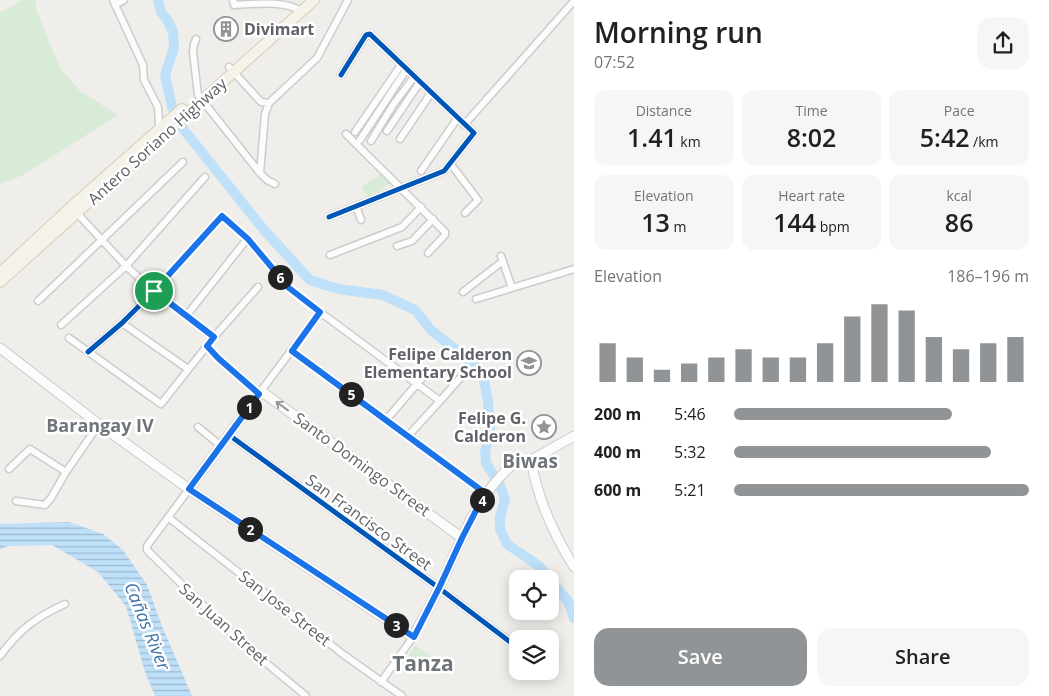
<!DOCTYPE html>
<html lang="en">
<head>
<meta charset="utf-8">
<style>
  :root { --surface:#fff; --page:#f6f6f6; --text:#202124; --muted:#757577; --accent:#919496 }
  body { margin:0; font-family:"Open Sans",sans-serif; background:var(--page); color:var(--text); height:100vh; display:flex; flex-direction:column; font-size:19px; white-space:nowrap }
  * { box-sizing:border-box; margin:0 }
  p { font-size:16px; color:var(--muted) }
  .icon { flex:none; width:28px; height:28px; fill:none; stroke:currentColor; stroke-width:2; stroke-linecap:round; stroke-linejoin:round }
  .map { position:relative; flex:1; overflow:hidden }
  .side { display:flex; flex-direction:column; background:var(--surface); width:475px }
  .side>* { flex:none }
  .tools { position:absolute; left:509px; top:570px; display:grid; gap:10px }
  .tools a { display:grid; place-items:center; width:50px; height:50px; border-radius:10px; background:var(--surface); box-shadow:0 2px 12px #0003; font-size:25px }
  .pin { position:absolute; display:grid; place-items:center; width:42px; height:42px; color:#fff; margin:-21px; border:2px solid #fff; border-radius:50%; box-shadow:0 1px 5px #0007 }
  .km { position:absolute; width:25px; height:25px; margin:-12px; border-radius:50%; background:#222; color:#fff; font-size:14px; line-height:25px; text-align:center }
  .round { display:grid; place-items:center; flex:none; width:52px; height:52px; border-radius:15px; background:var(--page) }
  .summary { display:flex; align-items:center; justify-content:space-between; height:85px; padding:0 20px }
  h1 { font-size:28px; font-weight:600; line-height:38px }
  .metrics { display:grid; grid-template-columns:repeat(3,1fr); gap:8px; height:85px; padding:5px 20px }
  .metrics div { display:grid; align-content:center; border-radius:12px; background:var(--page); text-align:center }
  .metrics b { font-size:25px; font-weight:600 }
  .metrics small { font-size:14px; font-weight:400 }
  .metrics p { font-size:14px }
  .chart { height:140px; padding:10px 20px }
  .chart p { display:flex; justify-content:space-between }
  .chart svg { width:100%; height:90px; margin-top:5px; stroke:var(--accent); stroke-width:6 }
  .action { display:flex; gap:10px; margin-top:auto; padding:10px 20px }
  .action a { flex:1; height:58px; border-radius:15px; background:var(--accent); color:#fff; font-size:20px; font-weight:600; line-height:58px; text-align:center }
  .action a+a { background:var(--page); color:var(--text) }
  ul { padding:0 20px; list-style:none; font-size:16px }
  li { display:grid; grid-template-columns:80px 60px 1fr; align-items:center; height:38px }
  li i { height:12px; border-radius:6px; background:var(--accent) }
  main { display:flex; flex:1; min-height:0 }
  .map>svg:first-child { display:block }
</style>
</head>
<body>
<main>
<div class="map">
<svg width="574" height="696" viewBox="0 0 574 696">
  <defs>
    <pattern id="water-rules" width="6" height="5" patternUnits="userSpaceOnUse" patternTransform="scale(1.25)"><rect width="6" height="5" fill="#bfe0f9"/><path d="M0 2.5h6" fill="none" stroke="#9eb9cd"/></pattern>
  </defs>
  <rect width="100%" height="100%" fill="#efeeea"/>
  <path fill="#d8ebd6" d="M22 0H36V9L60 68 80 91 118 115 23 175 0 184V13Z
    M384 172 391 183 368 197 361 187Z
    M415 645 439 661 430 673 407 658Z"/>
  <path fill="url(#water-rules)" d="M69 522 103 534 123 550 147 585 162 626 192 696H155L145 672 126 606 98 572 52 545 8 546 0 549V524Z"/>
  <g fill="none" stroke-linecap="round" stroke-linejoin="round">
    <path stroke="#bfe0f9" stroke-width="10" d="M158 0 161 12 168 21 173 32 174 48 165 75 172 107 184 130 264 230 310 280 338 289 383 295 415 310 431 330 476 366 484 380 488 402 490 429 485 452 486 463 500 486 505 499 500 517V529L507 544 539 566 549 579
      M550 580 568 601 574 618"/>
    <defs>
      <path id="street" d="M113 0 143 65 144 80 158 107 159 123 163 130
        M233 0 234 5C253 4 289 0 301 12
        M115 5 124 0
        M196 39 194 44 193 52 198 95 260 173 267 180 275 184
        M229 67 261 102 269 103
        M464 125 574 1
        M387 131 420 82
        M355 132 401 65
        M346 134 445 232V235L428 253
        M400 139 431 93
        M360 140 406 70
        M371 141 393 105 414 77
        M450 163 478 200 465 213
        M421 171 457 119
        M260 173 265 114 269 103 317 58 348 0
        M356 206 361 220
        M75 211 126 266 154 291 214 337
        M329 217 444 171 474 133 370 34 366 35 341 75
        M397 246 412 241 433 219
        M330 255 402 227 421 207
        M501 256 512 288
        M463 292 503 261
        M476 299 574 269
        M38 301 183 162
        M187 315 247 239
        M122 323 188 369
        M61 325 126 266 205 177
        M69 338 161 404 214 337 258 287
        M207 346 218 358 259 394
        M292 351 485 493
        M88 352 122 323 154 291 222 216 247 239 289 288 320 312
        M261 391 320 312 440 401 408 436
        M440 401 461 377
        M386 420 428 371
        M198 427 221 446
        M229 435 439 588 518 648
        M9 469 30 449 66 472 99 424
        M189 489 147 546V550L235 637 306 696
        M16 501 45 505 51 498 66 472
        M169 518 344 655 402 696
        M0 656C19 630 36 617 65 604
        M381 682 413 637"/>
      <path id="secondary" d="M0 348 100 425 189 489 413 637C422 620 432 603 440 586 460 544 475 498 510 467L514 464 526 461
        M535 458 574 436
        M532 464C538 501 555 536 574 567
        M189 489 261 391 462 538"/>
      <path id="primary" d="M0 273 71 207 182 109
        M0 282 314 0"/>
    </defs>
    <use href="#street" stroke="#cbcccc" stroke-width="9"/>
    <use href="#secondary" stroke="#cacacb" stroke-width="11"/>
    <use href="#primary" stroke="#d7ceb8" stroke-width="12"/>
    <use href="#street" stroke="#fdfcfc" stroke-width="6"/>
    <use href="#secondary" stroke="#fdfcfc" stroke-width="9"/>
    <use href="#primary" stroke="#f4f2e9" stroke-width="10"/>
    <defs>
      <path id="cycleway" d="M329 217 444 171 474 133 370 34 366 35 341 75
        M88 352 122 323 154 291 222 216 247 239 289 288 320 312
        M229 435 439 588 518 648"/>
    </defs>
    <use href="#cycleway" stroke="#fff" stroke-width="8"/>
    <use href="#cycleway" stroke="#0057b8" stroke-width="5"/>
  </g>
  <defs><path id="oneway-shaft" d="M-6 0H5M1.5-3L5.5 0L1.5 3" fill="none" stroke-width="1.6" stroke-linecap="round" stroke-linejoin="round" transform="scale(1.25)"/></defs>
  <use stroke="#96999c" href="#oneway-shaft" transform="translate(282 406) rotate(-144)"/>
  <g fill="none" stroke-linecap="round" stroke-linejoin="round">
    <defs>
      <path id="route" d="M222 216 248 239 289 288 320 312 292 351 485 493 462 538 439 588 414 637 189 489 259 394 218 358 207 346 214 337 154 291Z"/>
    </defs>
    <use href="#route" stroke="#fff" stroke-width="10"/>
    <use href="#route" stroke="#1a73e8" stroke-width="6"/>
  </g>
  <defs>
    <symbol id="building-ring" viewBox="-11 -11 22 22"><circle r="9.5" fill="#fff" stroke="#919496" stroke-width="1.5"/><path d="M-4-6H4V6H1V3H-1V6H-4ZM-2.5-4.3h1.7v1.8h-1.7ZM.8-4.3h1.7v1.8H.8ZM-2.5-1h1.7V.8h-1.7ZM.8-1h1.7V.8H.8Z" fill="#919496"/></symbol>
    <symbol id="school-ring" viewBox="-11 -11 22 22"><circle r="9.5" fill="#fff" stroke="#919496" stroke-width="1.5"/><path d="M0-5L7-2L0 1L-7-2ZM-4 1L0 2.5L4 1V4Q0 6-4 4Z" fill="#919496"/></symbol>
    <symbol id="sight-ring" viewBox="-11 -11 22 22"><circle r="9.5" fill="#fff" stroke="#919496" stroke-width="1.5"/><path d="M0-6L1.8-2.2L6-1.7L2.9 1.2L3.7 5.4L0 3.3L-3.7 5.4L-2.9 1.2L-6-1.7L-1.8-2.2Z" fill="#919496"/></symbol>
  </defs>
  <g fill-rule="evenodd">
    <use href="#building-ring" x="212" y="15" width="28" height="28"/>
    <use href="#school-ring" x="515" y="349" width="28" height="28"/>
    <use href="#sight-ring" x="530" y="413" width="28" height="28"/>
  </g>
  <g text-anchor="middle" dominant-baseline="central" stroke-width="5" stroke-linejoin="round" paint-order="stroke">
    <g font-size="16" font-weight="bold" fill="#5f6368" stroke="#fff" text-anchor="end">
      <text x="244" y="29" text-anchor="start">Divimart</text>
      <text x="512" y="354">Felipe Calderon<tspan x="512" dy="18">Elementary School</tspan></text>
      <text x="526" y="418">Felipe G.<tspan x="526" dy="18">Calderon</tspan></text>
    </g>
    <g font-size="16" fill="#5f6368" stroke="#fff">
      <text transform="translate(157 141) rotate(-42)">Antero Soriano Highway</text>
      <text transform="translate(362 464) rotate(36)">Santo Domingo Street</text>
      <text transform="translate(369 522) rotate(36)">San Francisco Street</text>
      <text transform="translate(285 608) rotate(38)">San Jose Street</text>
      <text transform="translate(224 624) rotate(42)">San Juan Street</text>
    </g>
    <g font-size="18" font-weight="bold" fill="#70757a" stroke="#fff">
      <text x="100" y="425">Barangay IV</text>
    </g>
    <g font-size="18" font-style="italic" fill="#4174aa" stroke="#fff">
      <text transform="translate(148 626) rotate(68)">Cañas River</text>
    </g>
    <g font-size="19" font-weight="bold" fill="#70757a" stroke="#fff">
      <text x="530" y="461">Biwas</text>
    </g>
    <g font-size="21" font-weight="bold" fill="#70757a" stroke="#fff">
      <text x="423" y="663">Tanza</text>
    </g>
  </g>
</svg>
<div class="tools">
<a><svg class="icon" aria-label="locate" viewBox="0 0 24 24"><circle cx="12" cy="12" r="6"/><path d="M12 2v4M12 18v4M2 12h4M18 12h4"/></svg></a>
<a><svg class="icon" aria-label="layers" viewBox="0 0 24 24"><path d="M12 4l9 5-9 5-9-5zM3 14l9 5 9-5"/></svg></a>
</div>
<div class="pin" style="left:154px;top:291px;background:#1e9e55"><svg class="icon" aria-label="arrive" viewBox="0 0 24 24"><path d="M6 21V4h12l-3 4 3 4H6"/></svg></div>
<b class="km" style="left:249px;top:407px">1</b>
<b class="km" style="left:250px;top:529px">2</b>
<b class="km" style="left:396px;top:625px">3</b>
<b class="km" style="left:482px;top:500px">4</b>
<b class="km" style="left:351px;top:394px">5</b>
<b class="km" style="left:280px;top:277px">6</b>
</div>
<section class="side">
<div class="summary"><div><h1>Morning run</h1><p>07:52</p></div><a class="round"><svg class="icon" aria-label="share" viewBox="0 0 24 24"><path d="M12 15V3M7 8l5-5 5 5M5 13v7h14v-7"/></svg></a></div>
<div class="metrics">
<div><p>Distance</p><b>1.41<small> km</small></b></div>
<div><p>Time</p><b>8:02</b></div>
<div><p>Pace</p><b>5:42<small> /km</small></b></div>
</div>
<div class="metrics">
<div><p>Elevation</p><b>13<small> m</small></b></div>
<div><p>Heart rate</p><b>144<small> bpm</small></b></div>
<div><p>kcal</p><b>86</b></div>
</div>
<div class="chart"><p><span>Elevation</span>186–196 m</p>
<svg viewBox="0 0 160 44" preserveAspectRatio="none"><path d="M5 44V25M15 44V32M25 44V38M35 44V35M45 44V32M55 44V28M65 44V32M75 44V32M85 44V25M95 44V12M105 44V6M115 44V9M125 44V22M135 44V28M145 44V25M155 44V22"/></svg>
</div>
<ul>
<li><b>200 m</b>5:46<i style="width:74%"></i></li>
<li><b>400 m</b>5:32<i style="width:87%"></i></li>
<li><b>600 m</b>5:21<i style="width:100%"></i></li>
</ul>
<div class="action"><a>Save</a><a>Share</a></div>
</section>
</main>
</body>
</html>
